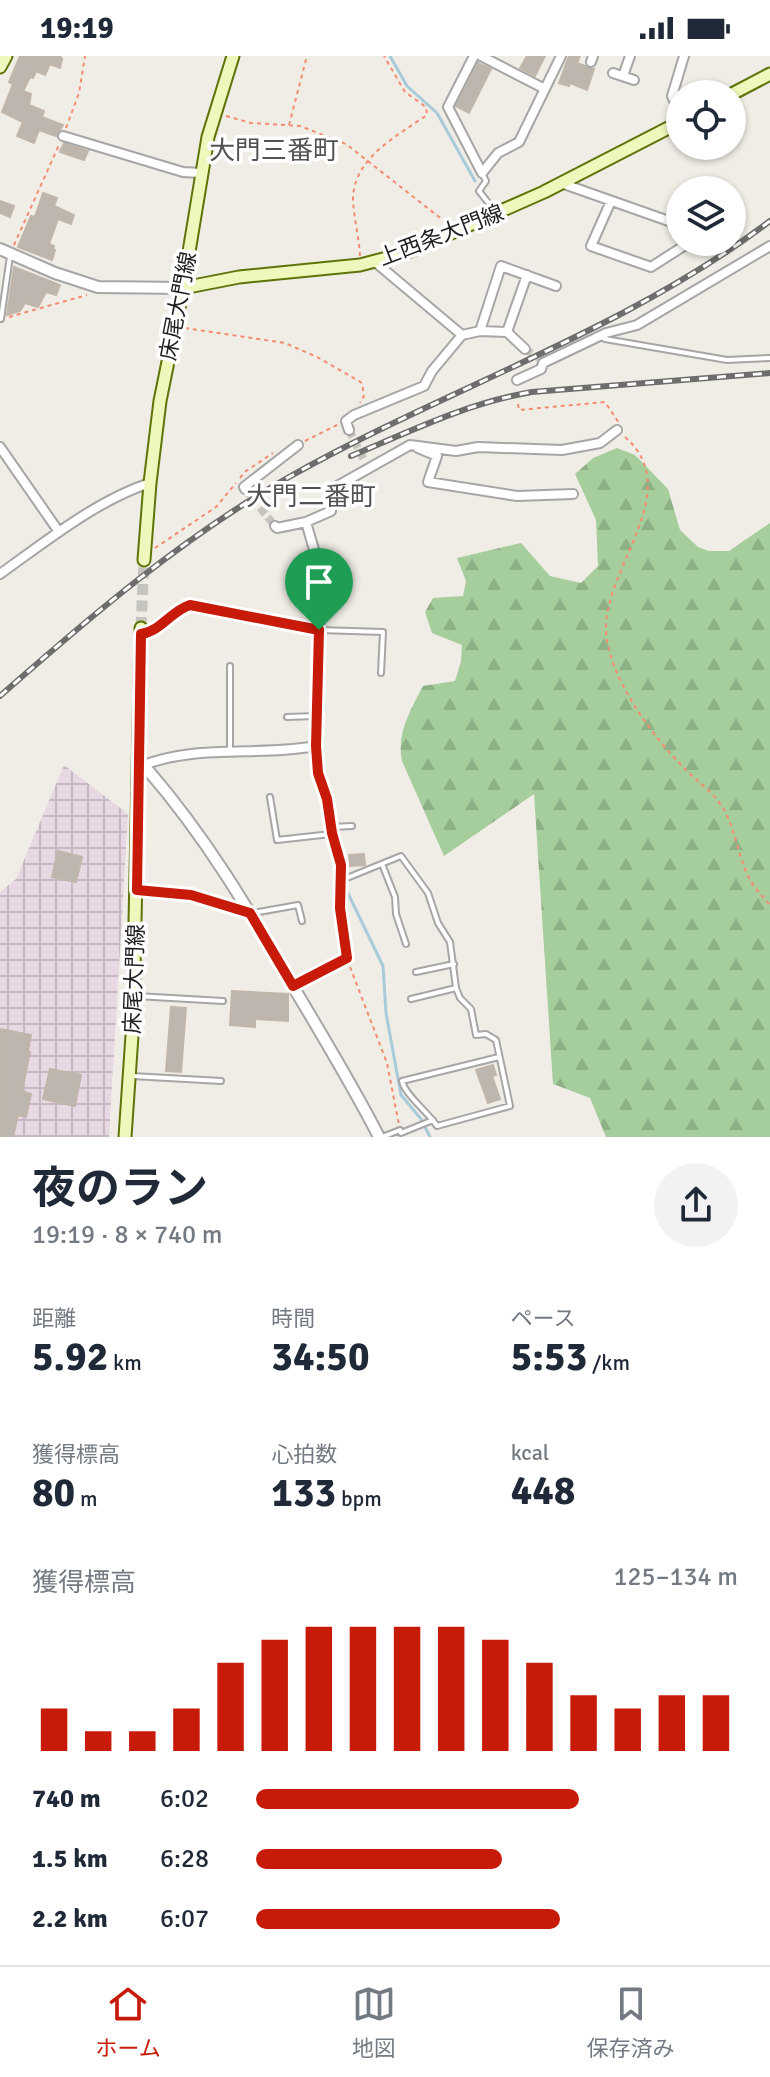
<!DOCTYPE html>
<html lang="ja">
<head>
<meta charset="utf-8">
<style>
  :root { --surface:#fff; --page:#f2f2f3; --text:#1f2937; --muted:#747a83; --line:#e0e1e3; --accent:#c71a08 }
  body { margin:0; font-family:Signika,"Noto Sans JP",sans-serif; background:var(--page); color:var(--text); height:100vh; display:flex; flex-direction:column; font-size:30px; white-space:nowrap }
  * { box-sizing:border-box; margin:0 }
  p { font-size:26px; color:var(--muted) }
  .icon { flex:none; width:44px; height:44px; fill:none; stroke:currentColor; stroke-width:2; stroke-linecap:round; stroke-linejoin:round }
  .map { position:relative; height:1081px; overflow:hidden }
  .drawer { display:flex; flex-direction:column; background:var(--surface); flex:1 }
  .drawer>* { flex:none }
  .controls { position:absolute; left:666px; top:24px; display:grid; gap:16px }
  .controls a { display:grid; place-items:center; width:80px; height:80px; border-radius:50%; background:var(--surface); box-shadow:0 2px 6px #0004; font-size:40px }
  .pin { position:absolute; display:grid; place-items:center; width:68px; height:68px; color:#fff; margin:-82px -34px; border-radius:50% 50% 50% 0; rotate:-45deg; box-shadow:0 0 8px #0007 }
  .pin .icon { rotate:45deg }
  .round { display:grid; place-items:center; flex:none; width:84px; height:84px; border-radius:42px; background:var(--page) }
  .headline { display:flex; align-items:center; justify-content:space-between; height:136px; padding:0 32px }
  h1 { font-size:44px; font-weight:700; line-height:60px }
  .stats { display:grid; grid-template-columns:repeat(3,1fr); gap:12px; height:136px; padding:8px 32px }
  .stats div { display:grid; align-content:center }
  .stats b { font-size:40px; font-weight:700 }
  .stats small { font-size:22px; font-weight:400 }
  .stats p { font-size:22px }
  .chart { height:224px; padding:16px 32px }
  .chart p { display:flex; justify-content:space-between }
  .chart svg { width:100%; height:144px; margin-top:8px; stroke:var(--accent); stroke-width:6 }
  ul { padding:0 32px; list-style:none; font-size:26px }
  li { display:grid; grid-template-columns:128px 96px 1fr; align-items:center; height:60px }
  li i { height:20px; border-radius:10px; background:var(--accent) }
  .status { display:flex; justify-content:space-between; align-items:center; height:56px; padding:0 40px; background:var(--surface); direction:ltr }
  .status svg { height:22px; fill:currentColor }
  .tabs { display:flex; justify-content:space-around; align-items:center; height:112px; border-top:2px solid var(--line); background:var(--surface); font-size:22px; color:var(--muted) }
  .tabs a { display:grid; justify-items:center; gap:4px }
  .tabs .on { color:var(--accent) }
  .map>svg:first-child { display:block }
</style>
</head>
<body>
<div class="status"><b>19:19</b><svg viewBox="0 0 49 12"><path d="M0 12V9h3v3zM5 12V6h3v6zM10 12V3h3v9zM15 12V0h3v12zM26 1h20v11H26zM47 4h2v5h-2z"/></svg></div>
<div class="map">
<svg width="770" height="1081" viewBox="0 0 770 1081">
  <defs>
    <pattern id="industrial-grid" width="8" height="8" patternUnits="userSpaceOnUse" patternTransform="scale(2)"><rect width="8" height="8" fill="#e8d8e4"/><path d="M0 4h8M4 0v8" fill="none" stroke="#c7b9c3"/></pattern>
    <pattern id="forest-firs" width="22" height="20" patternUnits="userSpaceOnUse" patternTransform="scale(2)"><rect width="22" height="20" fill="#a6cd9c"/><path d="M5 1l3.5 6h-7zM16 11l3.5 6h-7z" fill="#8eb086"/></pattern>
  </defs>
  <rect width="100%" height="100%" fill="#f0ede6"/>
  <path fill="url(#industrial-grid)" d="M64 709 128 758 109 1081H0V836L16 823Z"/>
  <path fill="url(#forest-firs)" d="M617 392 635 399 668 433 680 474 698 491 709 495H729L770 467V1081H606L590 1042 553 1028 534 738 444 800 402 705C396 678 411 653 423 630L455 625 461 605 462 589 432 577 425 556 433 542 463 540 466 525 457 502 521 487 550 520 581 527 598 510 596 464 575 418 593 402Z"/>
  <g fill="none" stroke-linecap="round" stroke-linejoin="round">
    <path stroke="#a8cbdb" stroke-width="3" d="M390 0 407 30 437 57 475 125
      M344 829 383 910 386 957 401 1039 421 1063 430 1081"/>
  </g>
  <path fill="#bcb6af" stroke="#c1b6a9" stroke-width="2" d="M20 0H60L62 3 60 12 50 8 45 19 36 15 33 22 30 21 23 35 31 38 29 49 44 55 42 61 63 69 56 80 39 74 34 87 17 80 23 66 2 56 13 28 9 26Z
    M527 0H545L535 20 520 12Z
    M569 0H580L577 7 594 13 587 34 570 27 569 30 559 27Z
    M478 7 491 13 469 57 456 50Z
    M64 87 88 95 84 104 60 96Z
    M43 137 57 142 54 150 74 159 71 168 58 163 49 188 54 190 53 193 55 194 52 204 18 191 31 160 35 161Z
    M0 145 14 150 10 161 0 157Z
    M14 211 60 229 56 239 46 236 38 251 25 247 20 255 7 259Z
    M58 795 82 801 76 826 52 821Z
    M364 798 365 809 350 810 349 799Z
    M232 935 288 938V965L255 963V971L230 969Z
    M171 951 186 952 181 1016 166 1015Z
    M0 973 31 979 28 995 30 996 22 1035 31 1038 26 1061 18 1059 13 1081H0Z
    M493 1009 496 1019 492 1020 500 1043 488 1047 476 1014Z
    M50 1013 81 1019 75 1050 43 1043Z"/>
  <g fill="none" stroke-linecap="round" stroke-linejoin="round">
    <path stroke="#c6c4be" stroke-width="8" stroke-dasharray="8 4" stroke-linecap="butt" d="M525 293 539 302
      M349 374 365 406
      M245 433 275 470"/>
    <path stroke="#c6c4be" stroke-width="11" stroke-dasharray="11 5.5" stroke-linecap="butt" d="M141 572 144 504"/>
    <defs>
      <path id="service" d="M483 119 486 125 479 135 494 154
        M1 263 10 200
        M600 280 605 283 727 304 770 302
        M319 574 383 576 381 617
        M230 610V695
        M287 661 315 660
        M270 741 277 784 331 778
        M331 771 352 770
        M382 808 395 841 396 858 406 888
        M342 824 401 800 428 837 438 867 450 886 456 932 460 942 471 953 476 979 486 978 496 984 510 1050 437 1070C428 1056 405 1039 402 1025L499 1001
        M253 857 298 849 302 865
        M416 916 454 908
        M136 940 223 945
        M411 943 456 932
        M132 1020 221 1025
        M401 1077 433 1064
        M382 1081 400 1074"/>
      <path id="minor" d="M474 0 448 51 482 117 498 97 519 86 561 0
        M481 0 545 33
        M591 6 593 0
        M613 17 634 24
        M623 20 630 0
        M680 48 675 47 672 40 684 0
        M63 80 183 116 201 117
        M561 127 680 169
        M611 145 591 190 651 211 690 186
        M375 206 462 279
        M480 275 501 210 556 230
        M507 276 527 219
        M517 324 541 313 543 307 606 277 637 269 770 190
        M349 374 346 365 354 359 424 330 432 315 462 279 480 275 507 276 525 293
        M0 391 59 476
        M418 392 437 400 428 426 517 440 573 438
        M245 433 244 431 298 389
        M275 470 277 472 306 466 331 455 332 433 410 389 456 395 478 391 562 394 600 387 617 374
        M0 518C45 486 97 444 150 427
        M141 578C161 575 171 555 190 549L319 574
        M139 711C195 687 258 701 316 690
        M137 834 191 839 250 857
        M293 930 347 902 340 852 341 809 332 777 327 743 318 717 316 690 320 545 317 504 306 466"/>
      <path id="tertiary" d="M0 193 55 217 98 231 183 232
        M139 711 147 713C206 781 249 854 294 932 323 981 353 1030 379 1081"/>
      <path id="secondary" d="M0 11 6 0
        M732 38 770 18
        M183 232 239 221 360 209 406 197 544 136 680 66
        M144 504 150 427 160 345 183 232 208 81 233 0
        M125 1081 133 965 141 572"/>
    </defs>
    <use href="#service" stroke="#a6a6a6" stroke-width="8"/>
    <use href="#minor" stroke="#a6a6a6" stroke-width="12"/>
    <use href="#tertiary" stroke="#a6a6a6" stroke-width="14"/>
    <use href="#secondary" stroke="#5e7409" stroke-width="15"/>
    <path stroke="#f58c72" stroke-width="2" stroke-dasharray="4 4" stroke-linecap="butt" d="M226 60 251 67 300 70 346 88 448 168
      M289 69 307 0
      M66 72 79 37 85 0
      M14 189 59 89
      M360 200C359 181 354 163 353 144 353 102 397 80 427 59L426 51 405 36 384 0
      M9 261 87 239
      M185 272 285 287 317 301 362 327 364 340 360 347
      M518 348 519 354 605 346 619 367
      M625 381C686 434 605 510 606 573 607 620 653 681 685 713 698 726 713 736 723 752 735 773 738 799 748 820 753 831 762 840 770 849
      M305 385 339 368
      M240 422 246 415 273 397
      M155 492 216 451 236 427
      M350 911 387 1007 399 1069"/>
    <use href="#service" stroke="#fff" stroke-width="4"/>
    <use href="#minor" stroke="#fff" stroke-width="8"/>
    <use href="#tertiary" stroke="#fff" stroke-width="10"/>
    <use href="#secondary" stroke="#eff7bc" stroke-width="11"/>
    <defs>
      <path id="rail" d="M351 400C411 375 467 347 532 336L770 317
        M0 640C91 560 183 481 289 421 447 332 625 275 770 165"/>
    </defs>
    <use href="#rail" stroke="#6d6d6d" stroke-width="6"/>
    <use href="#rail" stroke="#fff" stroke-width="3" stroke-dasharray="9" stroke-linecap="butt"/>
  </g>
  <g fill="none" stroke-linecap="round" stroke-linejoin="round">
    <defs>
      <path id="route" d="M190 549 319 574 316 690 318 717 327 743 332 777 341 809 340 852 347 902 293 930 250 857 191 839 137 834 141 578C161 575 171 555 190 549Z"/>
    </defs>
    <use href="#route" stroke="#fff" stroke-width="16"/>
    <use href="#route" stroke="#c71a08" stroke-width="10"/>
  </g>
  <g text-anchor="middle" dominant-baseline="central" stroke-width="7" stroke-linejoin="round" paint-order="stroke">
    <g font-size="22" fill="#1f1f1f" stroke="#fff">
      <text transform="translate(441 179) rotate(-21)">上西条大門線</text>
      <text transform="translate(178 250) rotate(-79)">床尾大門線</text>
      <text transform="translate(134 923) rotate(-88)">床尾大門線</text>
    </g>
    <g font-size="26" fill="#525252" stroke="#fff">
      <text x="274" y="95">大門三番町</text>
      <text x="311" y="441">大門二番町</text>
    </g>
  </g>
</svg>
<div class="controls">
<a><svg class="icon" aria-label="locate" viewBox="0 0 24 24"><circle cx="12" cy="12" r="6"/><path d="M12 2v4M12 18v4M2 12h4M18 12h4"/></svg></a>
<a><svg class="icon" aria-label="layers" viewBox="0 0 24 24"><path d="M12 4l9 5-9 5-9-5zM3 14l9 5 9-5"/></svg></a>
</div>
<div class="pin" style="left:319px;top:574px;background:#1e9e55"><svg class="icon" aria-label="arrive" viewBox="0 0 24 24"><path d="M6 21V4h12l-3 4 3 4H6"/></svg></div>
</div>
<section class="drawer">
<div class="headline"><div><h1>夜のラン</h1><p>19:19 · 8 × 740 m</p></div><a class="round"><svg class="icon" aria-label="share" viewBox="0 0 24 24"><path d="M12 15V3M7 8l5-5 5 5M5 13v7h14v-7"/></svg></a></div>
<div class="stats">
<div><p>距離</p><b>5.92<small> km</small></b></div>
<div><p>時間</p><b>34:50</b></div>
<div><p>ペース</p><b>5:53<small> /km</small></b></div>
</div>
<div class="stats">
<div><p>獲得標高</p><b>80<small> m</small></b></div>
<div><p>心拍数</p><b>133<small> bpm</small></b></div>
<div><p>kcal</p><b>448</b></div>
</div>
<div class="chart"><p><span>獲得標高</span>125–134 m</p>
<svg viewBox="0 0 160 44" preserveAspectRatio="none"><path d="M5 44V31M15 44V38M25 44V38M35 44V31M45 44V17M55 44V10M65 44V6M75 44V6M85 44V6M95 44V6M105 44V10M115 44V17M125 44V27M135 44V31M145 44V27M155 44V27"/></svg>
</div>
<ul>
<li><b>740 m</b>6:02<i style="width:67%"></i></li>
<li><b>1.5 km</b>6:28<i style="width:51%"></i></li>
<li><b>2.2 km</b>6:07<i style="width:63%"></i></li>
</ul>
</section>
<nav class="tabs">
<a class="on"><svg class="icon" aria-label="home" viewBox="0 0 24 24"><path d="M3 11l9-7 9 7M6 9v11h12V9"/></svg>ホーム</a>
<a><svg class="icon" aria-label="map" viewBox="0 0 24 24"><path d="M3 6l6-2 6 2 6-2v14l-6 2-6-2-6 2zM9 4v14M15 6v14"/></svg>地図</a>
<a><svg class="icon" aria-label="saved" viewBox="0 0 24 24"><path d="M7 4h10v16l-5-4-5 4z"/></svg>保存済み</a>
</nav>
</body>
</html>
